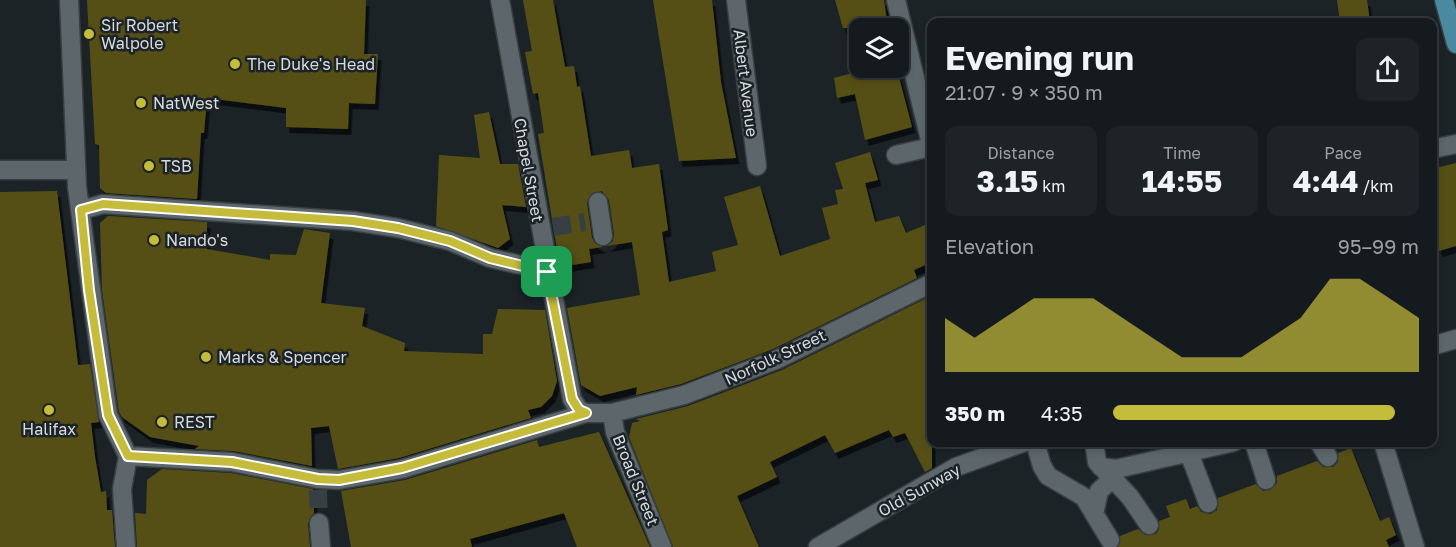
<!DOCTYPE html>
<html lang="en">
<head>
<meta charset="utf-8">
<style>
  :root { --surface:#141a1d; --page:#1d2326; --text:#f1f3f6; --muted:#9da1a4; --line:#33383b; --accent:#c6bc3c }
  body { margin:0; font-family:"Golos Text",sans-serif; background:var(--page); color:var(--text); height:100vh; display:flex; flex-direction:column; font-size:22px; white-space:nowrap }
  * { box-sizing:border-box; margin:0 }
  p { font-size:20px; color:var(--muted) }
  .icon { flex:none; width:33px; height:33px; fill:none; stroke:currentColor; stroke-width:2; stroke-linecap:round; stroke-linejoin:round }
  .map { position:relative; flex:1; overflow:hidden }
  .panel { position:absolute; left:927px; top:18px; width:510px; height:429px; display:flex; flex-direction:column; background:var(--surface); border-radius:12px; box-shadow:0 3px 9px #0003,0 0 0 2px var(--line) }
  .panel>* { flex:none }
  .tools { position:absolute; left:849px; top:18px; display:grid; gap:12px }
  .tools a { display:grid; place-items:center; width:60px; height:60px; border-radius:12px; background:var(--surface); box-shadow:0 3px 9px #0003,0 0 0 2px var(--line); font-size:30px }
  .pin { position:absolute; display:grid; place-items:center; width:51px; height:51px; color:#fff; margin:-26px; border-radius:12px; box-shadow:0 3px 9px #0006 }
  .round { display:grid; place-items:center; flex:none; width:63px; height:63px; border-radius:12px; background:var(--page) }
  .head { display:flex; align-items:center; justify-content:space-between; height:102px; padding:0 18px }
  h1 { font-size:33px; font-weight:700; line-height:45px }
  .figures { display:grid; grid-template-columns:repeat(3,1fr); gap:9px; height:102px; padding:6px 18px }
  .figures div { display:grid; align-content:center; border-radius:12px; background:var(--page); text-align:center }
  .figures b { font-size:30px; font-weight:700 }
  .figures small { font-size:16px; font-weight:400 }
  .figures p { font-size:16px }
  .chart { height:168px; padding:12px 18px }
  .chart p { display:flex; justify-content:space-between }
  .chart svg { width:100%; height:108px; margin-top:6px; fill:var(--accent); opacity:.7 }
  ul { padding:0 18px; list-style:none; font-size:20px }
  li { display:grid; grid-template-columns:96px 72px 1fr; align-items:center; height:45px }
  li i { height:15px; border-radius:8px; background:var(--accent) }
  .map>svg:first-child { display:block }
</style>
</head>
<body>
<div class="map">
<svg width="1456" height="547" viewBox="0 0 1456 547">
  <defs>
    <filter id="shadow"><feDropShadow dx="3.5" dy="6" stdDeviation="0" flood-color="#0009"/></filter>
  </defs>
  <rect width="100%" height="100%" fill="#1b2327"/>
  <path fill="#545016" filter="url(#shadow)" d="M87 0H366L364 54H378L375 104 349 103 348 129 286 127V108L207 98 204 133H201L197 199 106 193 100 188 99 145 95 144Z
    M523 0H553L565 67 574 66 577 87 580 86 591 156 629 150 632 168 659 164 668 230 662 232 669 282 716 271 712 252 738 245 724 197 760 186 780 256 830 239 822 208 838 204 835 190 843 189 835 163 870 152 878 180 865 183 875 222 899 216 906 233 932 222V262L914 270 917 278 773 349 681 384 636 395 637 387 600 396 581 385 567 308 640 295 632 242 607 246 613 241 614 234 609 200 602 191 591 194 587 203 592 238 595 243 603 247 589 249 591 262 560 267 538 134 544 133 538 93 533 94 525 52 532 51Z
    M653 0H712L721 82 736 158 679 161Z
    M835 0H884L888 28H843Z
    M1337 0H1367L1370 22H1340Z
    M897 70 912 127 865 140 855 94 837 98 834 78 860 71V79Z
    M489 112 500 164H518L526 207 502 205 510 239 498 248 436 226 439 155 480 158 474 115Z
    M1456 163V246L1439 251 1432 230V169Z
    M57 191 78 365 90 364 99 422 91 423 95 457 101 492 106 491 107 510H112L115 547H0V192Z
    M108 216 207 222V249L270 260V254L296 255 304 229 330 233 321 303 365 308 362 326 405 343 404 351 483 354V334H492L498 309 545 310 557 381 552 396 541 407 528 410 531 418 399 458 338 469 329 426 311 428 312 466 234 451 195 449 199 446 150 437 122 417 119 412 102 290 100 223Z
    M927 298 932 309V468L925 472 905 433 893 437 889 430 835 453 825 435 770 462 777 477 737 496 759 547H673L629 437 632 423 640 421 636 419 688 406 782 370Z
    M599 432 650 547H577L564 513 470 539 472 547H351L341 491 405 480 537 440 539 447Z
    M1351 448 1380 521 1389 517 1396 535 1386 540 1389 547H1118L1120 536 1138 529 1145 535 1156 534 1159 529V521L1170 517 1166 506 1186 499 1190 509 1197 506 1201 512 1211 514 1217 510 1218 498 1256 484 1263 491 1270 490 1277 483V476L1317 461 1323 467H1333L1338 462V453Z
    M162 469 231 473 313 489 314 513 308 523 310 547H137L135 513 146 514 147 480Z"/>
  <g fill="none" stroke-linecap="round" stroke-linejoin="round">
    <path stroke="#373f42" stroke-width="18" stroke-dasharray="18 9" stroke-linecap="butt" d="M553 227 585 222
      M318 490 319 523"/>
    <defs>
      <path id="minor" d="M69 0 77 187 108 415 128 456 122 489 126 547
        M500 0 572 399 579 410 586 413H612L684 395 778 359 932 283
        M736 0 757 166
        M896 0 932 148
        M1432 149 1456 144
        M896 155 931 147
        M0 170H76
        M598 202 603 236
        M81 210 103 204 353 221 398 228 450 241 490 258 547 271
        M1432 346 1456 339
        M612 413 615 432 662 547
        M1035 442 1042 466 1048 476 1084 497 1110 540
        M1094 442 1097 462 1130 497 1149 525
        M1254 442 1266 480
        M1319 442 1328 457
        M1383 442 1415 547
        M1189 453 1208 503
        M128 456 232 462 318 479 339 480 402 469 586 413
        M1101 467 1116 469 1234 442
        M1095 510 1099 491 1112 479
        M319 523 321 547
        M818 547 956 467 1025 442"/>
      <path id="major" d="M1444 0 1456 44"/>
    </defs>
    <use href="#minor" stroke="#383f41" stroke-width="21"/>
    <use href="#major" stroke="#383f41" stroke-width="21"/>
    <use href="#minor" stroke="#5d676b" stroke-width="18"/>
    <use href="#major" stroke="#498aa1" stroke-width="18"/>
  </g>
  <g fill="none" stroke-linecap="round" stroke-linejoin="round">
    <defs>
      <path id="route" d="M103 204 353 221 398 228 450 241 490 258 547 272 572 399 579 410 586 413 402 468 339 480 318 479 232 462 128 456 108 415 89 290 81 210Z"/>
    </defs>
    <use href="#route" stroke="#fff" stroke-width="12"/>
    <use href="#route" stroke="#c6bc3c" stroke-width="8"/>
  </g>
  <g fill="#c6bc3c" stroke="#1b2327" stroke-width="2">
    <circle cx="89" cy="34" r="6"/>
    <circle cx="235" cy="64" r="6"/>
    <circle cx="141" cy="103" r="6"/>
    <circle cx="149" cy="166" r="6"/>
    <circle cx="154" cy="240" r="6"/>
    <circle cx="206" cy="357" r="6"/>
    <circle cx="49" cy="410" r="6"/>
    <circle cx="162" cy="422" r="6"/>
  </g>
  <g text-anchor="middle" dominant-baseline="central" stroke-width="5" stroke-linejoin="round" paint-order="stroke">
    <g font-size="16" fill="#d6dcde" stroke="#1b2327" text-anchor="start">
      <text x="101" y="25">Sir Robert<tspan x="101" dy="18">Walpole</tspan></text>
      <text x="247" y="64">The Duke's Head</text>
      <text x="153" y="103">NatWest</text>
      <text x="161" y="166">TSB</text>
      <text x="166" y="240">Nando's</text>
      <text x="218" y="357">Marks &amp; Spencer</text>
      <text x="174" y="422">REST</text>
      <text x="49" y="429" text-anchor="middle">Halifax</text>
    </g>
    <g font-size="16" fill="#d6dcde" stroke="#1b2327">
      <text transform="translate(746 83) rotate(83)">Albert Avenue</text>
      <text transform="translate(529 170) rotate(80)">Chapel Street</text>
      <text transform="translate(775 357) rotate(-25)">Norfolk Street</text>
      <text transform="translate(636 480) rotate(68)">Broad Street</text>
      <text transform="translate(919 490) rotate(-29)">Old Sunway</text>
    </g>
  </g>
</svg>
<div class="tools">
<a><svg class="icon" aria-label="layers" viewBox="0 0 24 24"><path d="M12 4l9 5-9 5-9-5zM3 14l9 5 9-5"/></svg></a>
</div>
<div class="pin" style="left:547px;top:272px;background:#1e9e55"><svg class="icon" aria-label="arrive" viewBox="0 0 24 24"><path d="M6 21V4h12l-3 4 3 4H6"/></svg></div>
<section class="panel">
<div class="head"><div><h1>Evening run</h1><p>21:07 · 9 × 350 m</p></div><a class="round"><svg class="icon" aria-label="share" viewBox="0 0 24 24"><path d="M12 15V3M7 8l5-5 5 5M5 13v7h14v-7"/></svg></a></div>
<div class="figures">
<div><p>Distance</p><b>3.15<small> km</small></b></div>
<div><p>Time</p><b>14:55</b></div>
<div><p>Pace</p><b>4:44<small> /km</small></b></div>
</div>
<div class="chart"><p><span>Elevation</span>95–99 m</p>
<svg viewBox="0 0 160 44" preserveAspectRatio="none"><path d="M0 44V22L10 30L20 22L30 14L40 14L50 14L60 22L70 30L80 38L90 38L100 38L110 30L120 22L130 6L140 6L150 14L160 22V44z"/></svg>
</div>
<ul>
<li><b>350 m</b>4:35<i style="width:92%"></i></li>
</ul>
</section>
</div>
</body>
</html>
